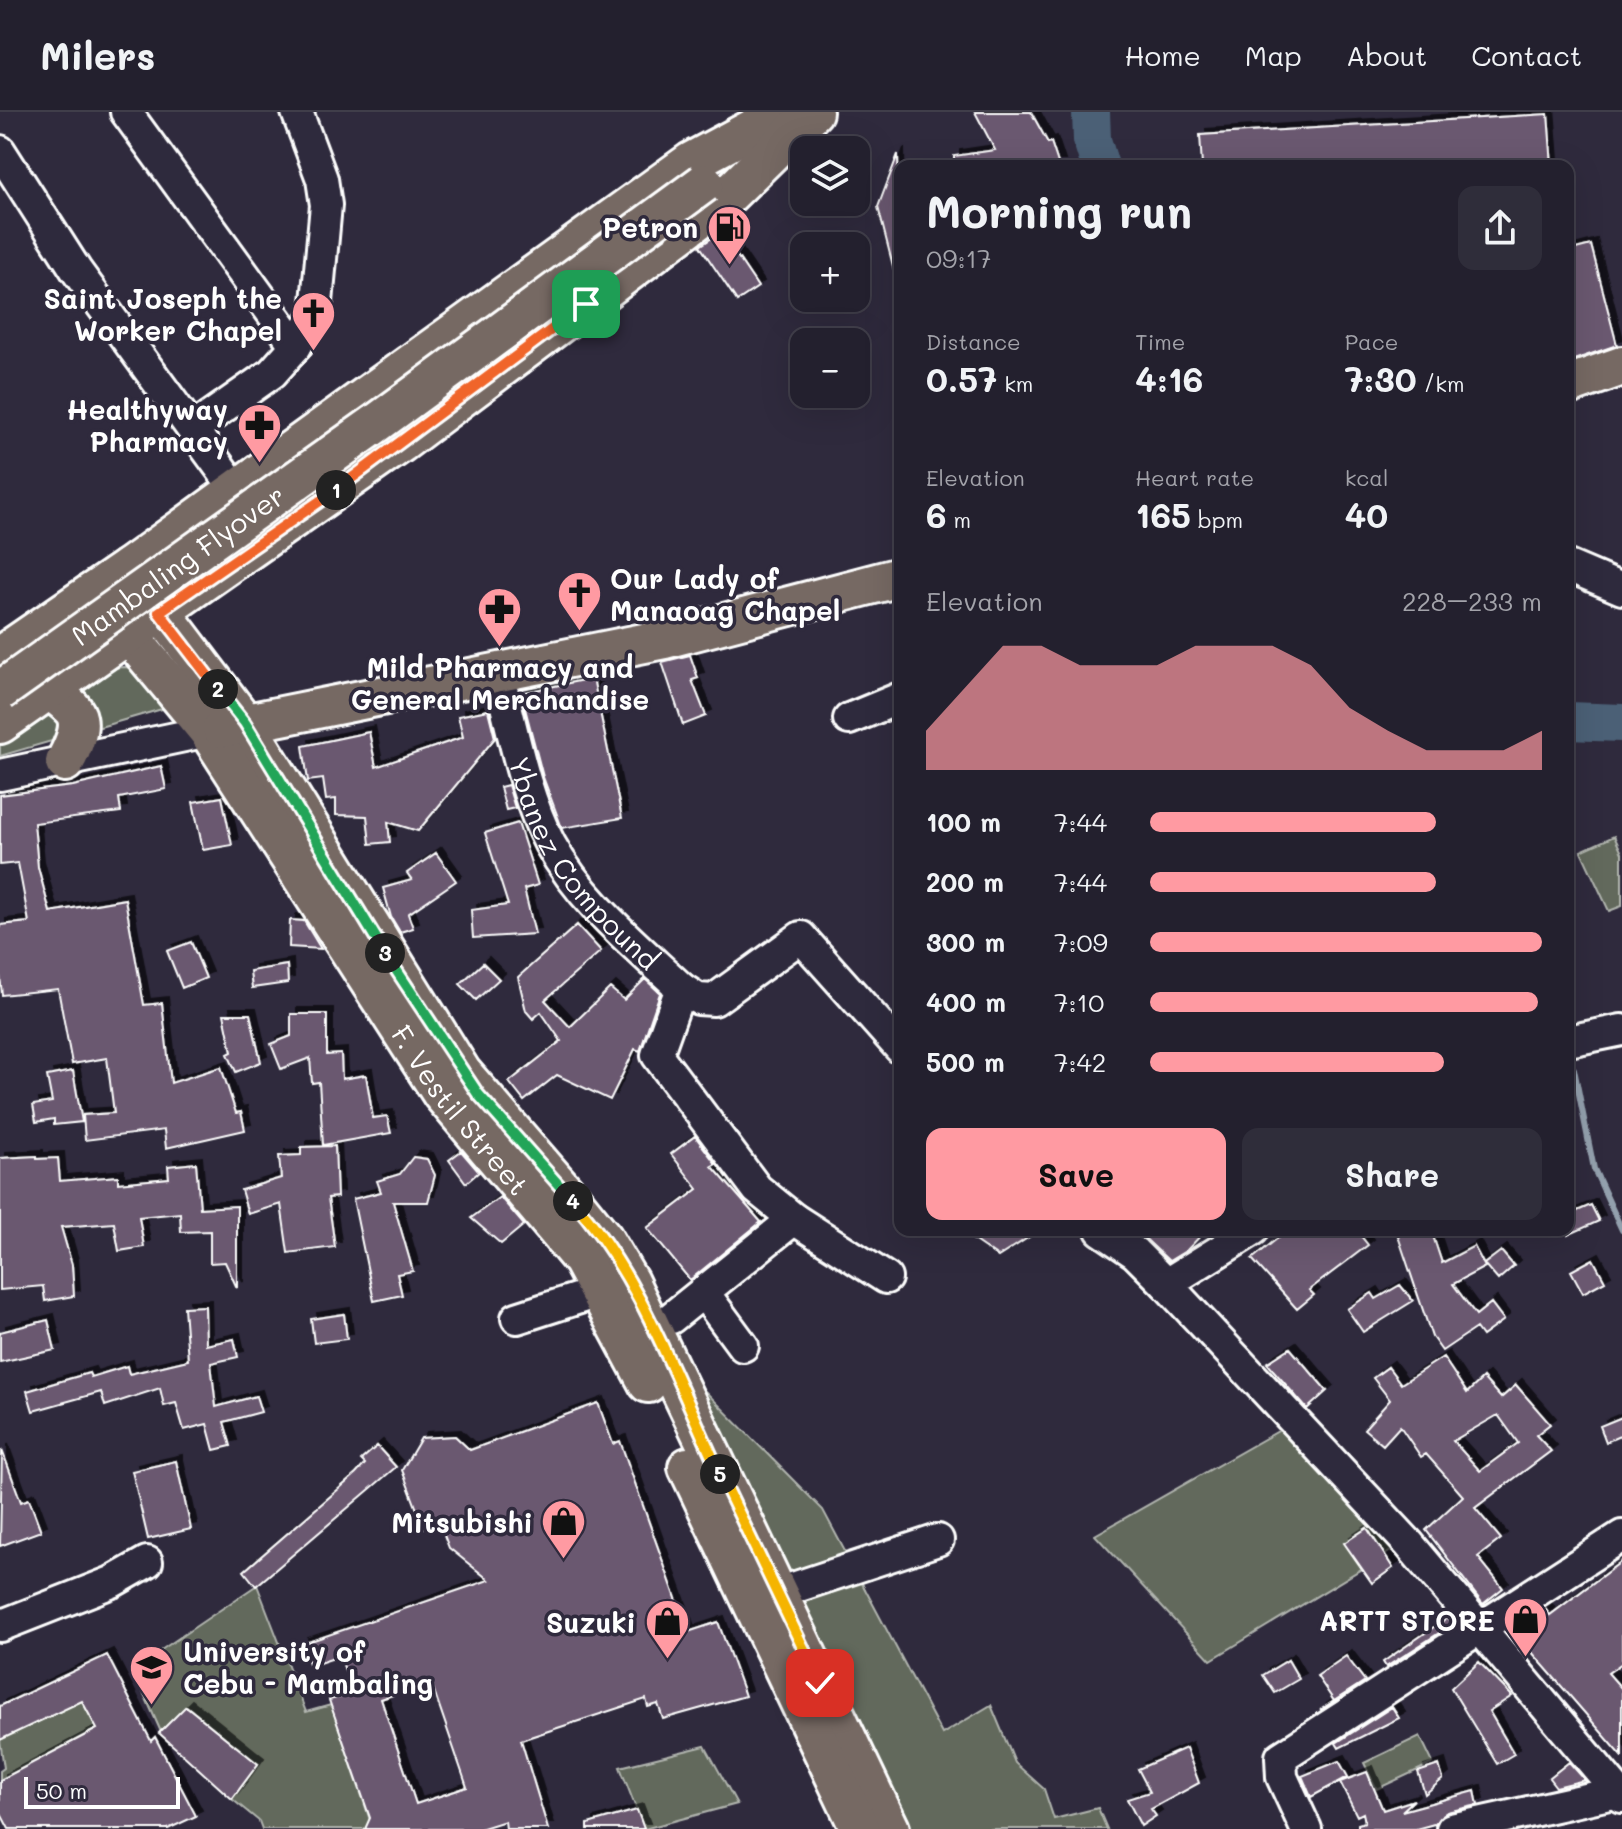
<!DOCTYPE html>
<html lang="en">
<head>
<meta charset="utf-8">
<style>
  :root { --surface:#23202e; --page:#2f2d3a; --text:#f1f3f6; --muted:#a3a3aa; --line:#403e4a; --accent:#ff9aa2 }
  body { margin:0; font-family:Mali,sans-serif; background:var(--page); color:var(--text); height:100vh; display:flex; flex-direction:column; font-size:30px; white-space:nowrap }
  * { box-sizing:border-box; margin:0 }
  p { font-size:26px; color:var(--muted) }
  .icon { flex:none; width:44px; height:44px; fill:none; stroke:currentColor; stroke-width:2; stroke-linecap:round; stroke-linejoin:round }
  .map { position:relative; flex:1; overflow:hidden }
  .side { position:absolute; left:894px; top:48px; width:680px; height:1076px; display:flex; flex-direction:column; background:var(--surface); border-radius:16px; box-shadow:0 8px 32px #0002,0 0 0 2px var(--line) }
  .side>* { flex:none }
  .controls { position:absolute; left:790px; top:24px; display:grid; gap:16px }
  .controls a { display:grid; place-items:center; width:80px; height:80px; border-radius:16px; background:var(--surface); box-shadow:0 8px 32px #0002,0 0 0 2px var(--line); font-size:40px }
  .scale { position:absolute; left:24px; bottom:20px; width:156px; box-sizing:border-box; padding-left:8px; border:4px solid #fff; border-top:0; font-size:22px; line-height:28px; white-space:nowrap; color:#fff; -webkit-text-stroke:6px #2f2a3d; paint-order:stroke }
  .pin { position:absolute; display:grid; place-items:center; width:68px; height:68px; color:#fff; margin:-34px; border-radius:16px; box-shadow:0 4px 12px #0006 }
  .km { position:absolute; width:40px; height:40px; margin:-20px; border-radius:50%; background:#222; color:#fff; font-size:22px; line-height:40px; text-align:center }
  .round { display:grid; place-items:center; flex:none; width:84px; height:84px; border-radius:16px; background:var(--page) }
  .overview { display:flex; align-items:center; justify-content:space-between; height:136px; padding:0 32px }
  h1 { font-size:44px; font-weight:700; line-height:60px }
  .figures { display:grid; grid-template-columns:repeat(3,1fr); gap:12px; height:136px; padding:8px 32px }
  .figures div { display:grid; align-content:center }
  .figures b { font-size:34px; font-weight:700 }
  .figures small { font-size:22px; font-weight:400 }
  .figures p { font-size:22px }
  .chart { height:224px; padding:16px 32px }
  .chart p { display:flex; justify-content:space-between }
  .chart svg { width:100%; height:144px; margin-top:8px; fill:var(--accent); opacity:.7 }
  .action { display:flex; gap:16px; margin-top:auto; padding:16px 32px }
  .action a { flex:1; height:92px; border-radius:16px; background:var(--accent); color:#111; font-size:32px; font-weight:700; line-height:92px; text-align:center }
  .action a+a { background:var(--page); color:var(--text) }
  ul { padding:0 32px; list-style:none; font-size:26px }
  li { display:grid; grid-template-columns:128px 96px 1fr; align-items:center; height:60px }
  li i { height:20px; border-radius:10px; background:var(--accent) }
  header { display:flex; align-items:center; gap:48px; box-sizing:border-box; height:112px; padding:0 40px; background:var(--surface); border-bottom:2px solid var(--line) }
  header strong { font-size:38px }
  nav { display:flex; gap:44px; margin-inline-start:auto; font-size:28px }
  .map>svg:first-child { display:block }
</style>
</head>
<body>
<header>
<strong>Milers</strong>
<nav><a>Home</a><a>Map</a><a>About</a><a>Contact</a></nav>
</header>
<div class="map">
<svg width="1622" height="1717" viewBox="0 0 1622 1717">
  <defs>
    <filter id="shadow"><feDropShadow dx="6" dy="-6" stdDeviation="0" flood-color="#0009"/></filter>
  </defs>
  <rect width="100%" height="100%" fill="#2f2a3d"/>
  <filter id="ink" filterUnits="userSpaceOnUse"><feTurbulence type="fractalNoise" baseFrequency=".0125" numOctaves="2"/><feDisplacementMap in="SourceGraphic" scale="16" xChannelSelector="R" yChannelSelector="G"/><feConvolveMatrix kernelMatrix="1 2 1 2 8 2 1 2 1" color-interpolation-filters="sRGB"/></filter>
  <g filter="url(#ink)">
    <path fill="#62695c" stroke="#b0b4ae" stroke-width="2" d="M126 555 150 563 162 597 0 644V621L89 557Z
      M1614 724 1622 741V794L1609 799 1581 739Z
      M681 1255 823 1398 942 1622 991 1593 1015 1651 1044 1677 1054 1707 1098 1696 1107 1717H904Z
      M1280 1318 1396 1436 1211 1548 1095 1423Z
      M257 1473 306 1600 331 1593 373 1717H262L259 1709 232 1687 257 1652 187 1594 161 1620 133 1557Z
      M82 1589 97 1617 0 1668V1659L4 1656 0 1628Z
      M1420 1624 1433 1651 1377 1677 1364 1651Z
      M705 1634 737 1692 644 1717 620 1655Z"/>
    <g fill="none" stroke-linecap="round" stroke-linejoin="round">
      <path stroke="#93a0ad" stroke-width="6" d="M1574 957 1594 1057 1622 1118"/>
      <path stroke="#4b6176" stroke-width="38" d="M1091 0 1092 28 1100 54
        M1568 609 1622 611"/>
    </g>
    <path fill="#6b5870" stroke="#fff" stroke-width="2" fill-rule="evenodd" filter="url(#shadow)" d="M975 0H1031L1048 31 1051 30 1059 54H954V44L995 38Z
      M1548 2 1552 54H1202L1200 23Z
      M898 42 900 158H894L878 95Z
      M721 120 758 175 737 189 700 134Z
      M1591 133 1617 233 1568 250V139Z
      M690 543 698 566 692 568 706 604 683 613 662 550Z
      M593 566 622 706 562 716 543 665 521 581Z
      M488 598 495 626 418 719 388 710 390 730 370 732 367 704 336 703V687L326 688 323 667 308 669 303 634 369 620 376 655 463 625 458 604Z
      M161 654 166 677 119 686 121 700 34 711 38 755 50 800 125 787 144 893 162 891 171 971 221 955 236 1001 241 1000 245 1018 166 1036 164 1018 85 1028 83 1003 114 1001 107 946 72 952 58 877 2 883 0 863V813L29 810 18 751 0 753V683L73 674Z
      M508 673 515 696 506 698 500 675Z
      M222 685 232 733 203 738 193 690Z
      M518 711 538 773 524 777 535 822 473 826 471 798 508 793 485 721Z
      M436 741 456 769 408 802 413 816 400 820 391 805 383 776 412 768 407 761Z
      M290 808 304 809 321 837 289 835Z
      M577 813 601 839 545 888 570 915 610 876 624 888 645 867 660 881 640 939 635 937 610 988 557 963 524 989 509 970 561 929 541 900 533 907 526 899 518 865Z
      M191 830 206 866 182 876 167 839Z
      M483 851 499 867 476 888 460 872Z
      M287 853 288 871 252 876 250 859Z
      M224 902H250L261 950 236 960 228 942 232 940Z
      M291 902H327V943L341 942 342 967 366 963 373 1006 387 1004 391 1021 323 1033 319 970 312 971 310 946 281 957 271 932 291 924Z
      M73 959 82 1010 54 1013V1007L36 1010 33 993 52 990 47 964Z
      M695 1024 716 1052 712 1054 761 1110 690 1168 647 1116 698 1077 671 1042Z
      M335 1034 337 1085 328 1086 335 1135 288 1141 281 1092 248 1102 241 1078 281 1066 279 1044 301 1043V1035Z
      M461 1039 479 1060 466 1071 449 1048Z
      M37 1044V1047L58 1046 60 1069 118 1064V1071L169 1066 168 1054 196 1051 200 1096 237 1094V1176L225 1150 210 1151V1119L181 1120 180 1101 139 1105 144 1135 119 1139 114 1111 61 1115 72 1153 74 1184 45 1189 43 1174 0 1178V1046Z
      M413 1045 427 1047 435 1063 428 1090H393L413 1159 397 1162 402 1183 374 1189 353 1087 381 1080 377 1069 400 1062Z
      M500 1085 524 1113 501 1132 471 1106Z
      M1591 1093 1599 1109 1568 1123V1103Z
      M959 1118H1040L998 1145Z
      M1136 1118H1206L1187 1138 1169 1149Z
      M1288 1118H1356L1368 1133 1309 1178 1314 1183 1297 1197 1252 1147Z
      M1396 1118H1431L1442 1151 1474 1134 1485 1155 1453 1172 1476 1203 1491 1191 1504 1208 1482 1224 1476 1216 1442 1239 1432 1225Z
      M1501 1139 1514 1154 1498 1168 1484 1152Z
      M1593 1147 1605 1169 1583 1181 1571 1159Z
      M1400 1173 1413 1189 1363 1220 1347 1197 1372 1181 1376 1187Z
      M205 1194 206 1233 234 1227 238 1245 211 1251 216 1295 256 1284 261 1300 224 1310 231 1334 214 1338 207 1312 184 1318 176 1291 164 1294 160 1276 105 1294 101 1280 33 1299 27 1279 89 1261 91 1265 127 1254 129 1262 188 1248 184 1195Z
      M344 1202 347 1227 314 1231 311 1207Z
      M48 1208 55 1238 0 1250V1220Z
      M1290 1236 1327 1279 1307 1297 1267 1251Z
      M1443 1245 1467 1281 1483 1266 1501 1286 1516 1273 1550 1312 1536 1323 1551 1339 1475 1396 1501 1427 1478 1445 1503 1476 1483 1492 1426 1418 1463 1384 1426 1342 1421 1345 1400 1314 1383 1333 1364 1317 1390 1288 1373 1266 1388 1255 1401 1272ZM1498 1303 1518 1331 1480 1359 1453 1329Z
      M598 1291 613 1332 620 1329 688 1520 718 1510 745 1584 663 1607 658 1592 648 1595 646 1587 521 1628 548 1717H506L505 1709 480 1717H365L370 1706 329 1588 353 1582 340 1544 310 1554 302 1532 489 1468 449 1436 439 1410 424 1416 402 1358 421 1326 455 1324 470 1338ZM431 1570 467 1675 416 1692 381 1587Z
      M1622 1305V1323L1606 1330 1600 1314Z
      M377 1334 396 1355 256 1474 244 1459 356 1362 365 1352 361 1348Z
      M2 1338 21 1390 29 1387 41 1419 0 1434Z
      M176 1349 191 1417 148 1427 132 1359Z
      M1367 1416 1393 1456 1372 1471 1344 1431Z
      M1622 1449V1551L1608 1561 1622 1577V1644L1517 1523 1546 1498 1550 1503Z
      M1447 1506 1453 1512 1386 1555 1383 1550Z
      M107 1543 151 1629 155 1625 196 1704 168 1717H9L0 1700V1668L97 1617 82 1589 0 1628V1594Z
      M1346 1544 1365 1569 1320 1598 1334 1589 1317 1564Z
      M1288 1548 1299 1567 1275 1581 1263 1563Z
      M1479 1550 1512 1584 1489 1599 1514 1642 1497 1652 1451 1576Z
      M186 1594 258 1652 232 1687 159 1621Z
      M1392 1595 1399 1606 1339 1636 1336 1631Z
      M1186 1636 1199 1671 1151 1697 1156 1704 1141 1714 1127 1687 1150 1680 1138 1657Z
      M1339 1649 1348 1665 1311 1685 1302 1664Z
      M1569 1650 1585 1668 1556 1675 1549 1666Z
      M1439 1653 1443 1667 1425 1682 1418 1660Z
      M1367 1660 1383 1698 1414 1688 1402 1699 1475 1679 1478 1693 1447 1700 1434 1712 1416 1717H1358V1712L1365 1710 1363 1701 1357 1704 1340 1670Z
      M637 1698 644 1717H588V1712Z"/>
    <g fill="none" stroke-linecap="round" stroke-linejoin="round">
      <defs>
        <g id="minor">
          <path d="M126 0 296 234"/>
          <path d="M0 39 76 158 249 395"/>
          <path d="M194 316 272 261 296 234 316 201 326 93 322 67 297 0"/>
          <path d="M1568 454 1622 477"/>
          <path id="s1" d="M498 562C513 618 523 680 550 732 581 789 634 832 681 876L698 887 714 888 801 825 900 936"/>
          <path d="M849 607 900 586"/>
          <path d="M0 663 208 619"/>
          <path d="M681 876 657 943 757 1077 794 1107 886 1166"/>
          <path d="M1568 929 1622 918"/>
          <path d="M1101 1118 1135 1141 1166 1172 1409 1432 1622 1685"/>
          <path d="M1166 1172 1253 1118"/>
          <path d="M704 1181 743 1234"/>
          <path d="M517 1206 601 1179"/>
          <path d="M671 1206 794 1107"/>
          <path d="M778 1481 938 1428"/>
          <path d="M0 1514 112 1470 147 1450"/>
          <path d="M1306 1717 1282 1665 1281 1645 1622 1424"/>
          <path d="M1452 1717 1618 1680"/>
        </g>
        <g id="major">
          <path d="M1568 273 1622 254"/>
          <path d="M128 456 245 611 462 961 578 1095 603 1126 629 1170 890 1717"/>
          <path id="s2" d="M93 480 208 619 442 982 582 1148 648 1271"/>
          <path d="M0 544 128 456 691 50 784 0"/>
          <path d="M34 558C58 599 99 587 65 650"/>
          <path d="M0 612 401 331 720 91 813 0"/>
          <path d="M222 616 664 527 900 465"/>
          <path d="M688 1355 860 1717"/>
        </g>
      </defs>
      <use href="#minor" stroke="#fff" stroke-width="36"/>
      <use href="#major" stroke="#fff" stroke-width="44"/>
      <use href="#minor" stroke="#2f2a3d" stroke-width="30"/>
      <use href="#major" stroke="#766964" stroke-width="38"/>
      <defs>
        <g id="major-bridge">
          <path id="s3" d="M0 579 377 311 704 71"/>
        </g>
      </defs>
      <use href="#major-bridge" stroke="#fff" stroke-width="44" stroke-linecap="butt"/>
      <use href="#major-bridge" stroke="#766964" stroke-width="38"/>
    </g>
  </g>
  <g fill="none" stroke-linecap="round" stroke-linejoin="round" filter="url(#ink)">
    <defs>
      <path id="split-1" d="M336 378 586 192"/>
      <path id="split-2" d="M218 577 159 500 336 378"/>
      <path id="split-3" d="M218 577 245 611 385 841"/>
      <path id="split-4" d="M385 841 478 982 573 1089"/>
      <path id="split-5" d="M573 1089C641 1165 677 1271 720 1362"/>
      <path id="split-6" d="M720 1362 820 1571"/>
    </defs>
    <use href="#split-1" stroke="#fff" stroke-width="16"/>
    <use href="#split-2" stroke="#fff" stroke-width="16"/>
    <use href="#split-3" stroke="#fff" stroke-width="16"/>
    <use href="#split-4" stroke="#fff" stroke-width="16"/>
    <use href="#split-5" stroke="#fff" stroke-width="16"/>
    <use href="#split-6" stroke="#fff" stroke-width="16"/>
    <use href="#split-1" stroke="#f0652b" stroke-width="10"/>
    <use href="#split-2" stroke="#f0652b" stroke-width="10"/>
    <use href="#split-3" stroke="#22a559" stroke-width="10"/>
    <use href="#split-4" stroke="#22a559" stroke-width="10"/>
    <use href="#split-5" stroke="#f5b400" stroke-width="10"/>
    <use href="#split-6" stroke="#f5b400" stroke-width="10"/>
  </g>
  <defs>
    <symbol id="fuel-pin" viewBox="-11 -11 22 30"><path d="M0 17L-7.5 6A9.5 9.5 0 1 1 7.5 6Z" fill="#ff9aa2" stroke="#2f2a3d"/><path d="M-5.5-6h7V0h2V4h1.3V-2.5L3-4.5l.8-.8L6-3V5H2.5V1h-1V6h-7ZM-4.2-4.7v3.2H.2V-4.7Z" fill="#111"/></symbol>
    <symbol id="church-pin" viewBox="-11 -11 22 30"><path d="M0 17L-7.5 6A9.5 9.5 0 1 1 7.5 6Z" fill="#ff9aa2" stroke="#2f2a3d"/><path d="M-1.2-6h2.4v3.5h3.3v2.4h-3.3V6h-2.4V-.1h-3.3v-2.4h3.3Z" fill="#111"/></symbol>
    <symbol id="pharmacy-pin" viewBox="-11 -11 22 30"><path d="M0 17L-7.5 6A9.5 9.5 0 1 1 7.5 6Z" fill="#ff9aa2" stroke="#2f2a3d"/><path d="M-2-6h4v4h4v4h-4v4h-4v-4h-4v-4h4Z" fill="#111"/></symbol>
    <symbol id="shop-pin" viewBox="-11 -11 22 30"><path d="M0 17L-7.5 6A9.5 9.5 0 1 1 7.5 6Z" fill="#ff9aa2" stroke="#2f2a3d"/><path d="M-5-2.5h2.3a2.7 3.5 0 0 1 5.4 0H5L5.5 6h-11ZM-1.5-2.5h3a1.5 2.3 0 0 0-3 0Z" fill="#111"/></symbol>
    <symbol id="school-pin" viewBox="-11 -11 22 30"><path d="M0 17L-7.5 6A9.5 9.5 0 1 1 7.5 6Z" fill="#ff9aa2" stroke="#2f2a3d"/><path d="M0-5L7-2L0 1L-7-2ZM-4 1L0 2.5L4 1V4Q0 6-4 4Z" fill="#111"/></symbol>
  </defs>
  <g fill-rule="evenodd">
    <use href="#fuel-pin" x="704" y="90" width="51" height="69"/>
    <use href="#church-pin" x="288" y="176" width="51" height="69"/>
    <use href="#pharmacy-pin" x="234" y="288" width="51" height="69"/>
    <use href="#church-pin" x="554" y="456" width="51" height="69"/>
    <use href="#pharmacy-pin" x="474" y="472" width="51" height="69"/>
    <use href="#shop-pin" x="538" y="1384" width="51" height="69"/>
    <use href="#shop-pin" x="1500" y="1482" width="51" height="69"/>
    <use href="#shop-pin" x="642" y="1484" width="51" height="69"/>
    <use href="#school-pin" x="126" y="1530" width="51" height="69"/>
  </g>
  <g text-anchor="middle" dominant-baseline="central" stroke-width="7" stroke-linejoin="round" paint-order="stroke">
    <g font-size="28" font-weight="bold" fill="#fff" stroke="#2f2a3d" text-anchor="end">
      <text x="698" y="115">Petron</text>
      <text x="282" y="186">Saint Joseph the<tspan x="282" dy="32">Worker Chapel</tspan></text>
      <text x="228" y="297">Healthyway<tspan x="228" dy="32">Pharmacy</tspan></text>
      <text x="610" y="466" text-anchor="start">Our Lady of<tspan x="610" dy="32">Manaoag Chapel</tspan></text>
      <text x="500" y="555" text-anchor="middle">Mild Pharmacy and<tspan x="500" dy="32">General Merchandise</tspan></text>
      <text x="533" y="1410">Mitsubishi</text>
      <text x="1495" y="1508">ARTT STORE</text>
      <text x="636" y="1510">Suzuki</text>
      <text x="183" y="1539" text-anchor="start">University of<tspan x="183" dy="32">Cebu - Mambaling</tspan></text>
    </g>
    <g font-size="28" fill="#fff" stroke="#2f2a3d">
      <text stroke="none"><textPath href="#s3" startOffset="218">Mambaling Flyover</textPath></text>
      <text stroke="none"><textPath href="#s1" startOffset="212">Ybanez Compound</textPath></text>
      <text stroke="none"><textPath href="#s2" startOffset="636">F. Vestil Street</textPath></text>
    </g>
  </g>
</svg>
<div class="controls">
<a><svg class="icon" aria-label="layers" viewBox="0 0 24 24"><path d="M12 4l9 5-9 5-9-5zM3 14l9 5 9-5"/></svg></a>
<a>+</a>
<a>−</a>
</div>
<div class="scale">50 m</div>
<div class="pin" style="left:586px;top:192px;background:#1e9e55"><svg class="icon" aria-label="arrive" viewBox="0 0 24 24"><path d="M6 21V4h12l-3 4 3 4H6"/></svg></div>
<div class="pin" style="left:820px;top:1571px;background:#d93025"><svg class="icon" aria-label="check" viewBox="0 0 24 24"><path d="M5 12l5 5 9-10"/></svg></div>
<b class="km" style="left:336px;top:378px">1</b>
<b class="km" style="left:218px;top:577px">2</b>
<b class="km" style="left:385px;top:841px">3</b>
<b class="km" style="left:573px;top:1089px">4</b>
<b class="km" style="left:720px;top:1362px">5</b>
<section class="side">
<div class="overview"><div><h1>Morning run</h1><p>09:17</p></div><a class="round"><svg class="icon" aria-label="share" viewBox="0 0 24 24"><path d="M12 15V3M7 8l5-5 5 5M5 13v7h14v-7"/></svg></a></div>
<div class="figures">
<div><p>Distance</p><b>0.57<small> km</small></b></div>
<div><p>Time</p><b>4:16</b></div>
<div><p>Pace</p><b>7:30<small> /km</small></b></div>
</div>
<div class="figures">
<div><p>Elevation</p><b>6<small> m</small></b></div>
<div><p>Heart rate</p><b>165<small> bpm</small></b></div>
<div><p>kcal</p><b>40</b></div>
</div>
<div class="chart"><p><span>Elevation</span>228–233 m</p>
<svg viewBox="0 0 160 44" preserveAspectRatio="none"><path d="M0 44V32L10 19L20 6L30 6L40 12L50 12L60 12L70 6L80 6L90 6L100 12L110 25L120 32L130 38L140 38L150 38L160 32V44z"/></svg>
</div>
<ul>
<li><b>100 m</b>7:44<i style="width:73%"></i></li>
<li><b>200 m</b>7:44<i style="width:73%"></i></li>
<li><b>300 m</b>7:09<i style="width:100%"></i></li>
<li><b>400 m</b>7:10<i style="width:99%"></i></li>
<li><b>500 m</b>7:42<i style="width:75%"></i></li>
</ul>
<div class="action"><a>Save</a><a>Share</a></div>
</section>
</div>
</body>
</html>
